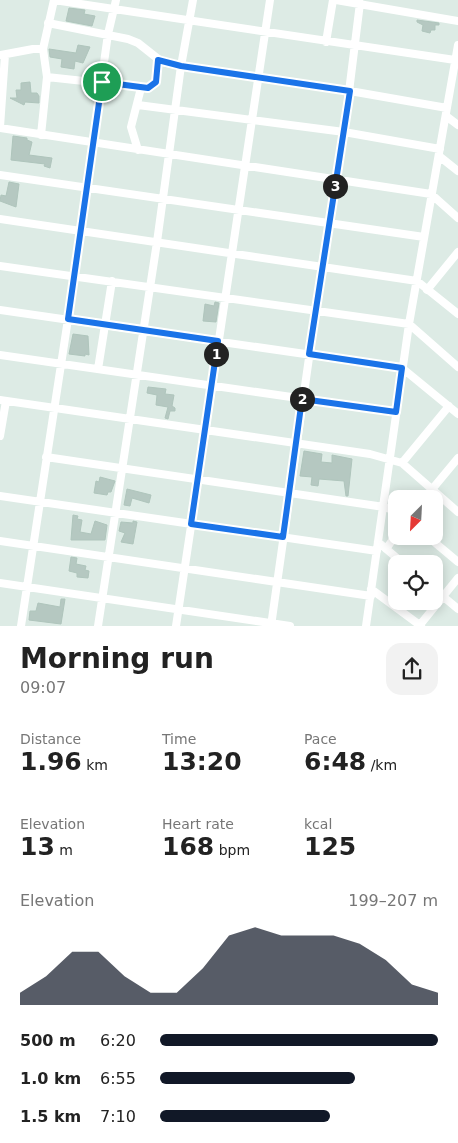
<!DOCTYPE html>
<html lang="en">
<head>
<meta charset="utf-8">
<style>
  :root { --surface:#fff; --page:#f2f2f2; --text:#222; --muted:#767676; --accent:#111827 }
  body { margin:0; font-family:"DejaVu Sans",sans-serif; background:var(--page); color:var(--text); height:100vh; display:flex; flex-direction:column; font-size:19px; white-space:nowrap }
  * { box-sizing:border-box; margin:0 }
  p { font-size:16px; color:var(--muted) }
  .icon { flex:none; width:28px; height:28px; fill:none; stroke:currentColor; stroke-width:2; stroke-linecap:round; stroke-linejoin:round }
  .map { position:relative; height:626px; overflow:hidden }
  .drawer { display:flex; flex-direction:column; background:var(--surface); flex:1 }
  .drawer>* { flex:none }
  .needle { width:32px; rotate:204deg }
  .controls { position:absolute; left:388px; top:490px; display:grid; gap:10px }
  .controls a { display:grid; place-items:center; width:55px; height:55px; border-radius:10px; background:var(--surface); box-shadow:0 2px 12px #0003; font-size:25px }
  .pin { position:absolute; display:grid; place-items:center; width:42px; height:42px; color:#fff; margin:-21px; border:2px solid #fff; border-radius:50%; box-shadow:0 1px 5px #0007 }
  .km { position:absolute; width:25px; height:25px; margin:-12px; border-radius:50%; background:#222; color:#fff; font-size:14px; line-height:25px; text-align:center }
  .round { display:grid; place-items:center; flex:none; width:52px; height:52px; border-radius:15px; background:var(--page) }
  .summary { display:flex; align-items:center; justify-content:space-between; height:85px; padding:0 20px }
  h1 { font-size:28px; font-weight:700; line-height:38px }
  .figures { display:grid; grid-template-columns:repeat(3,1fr); gap:8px; height:85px; padding:5px 20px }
  .figures div { display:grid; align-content:center }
  .figures b { font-size:25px; font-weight:700 }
  .figures small { font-size:14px; font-weight:400 }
  .figures p { font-size:14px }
  .chart { height:140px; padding:10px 20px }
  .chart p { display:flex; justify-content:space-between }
  .chart svg { width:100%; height:90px; margin-top:5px; fill:var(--accent); opacity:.7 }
  ul { padding:0 20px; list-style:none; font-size:16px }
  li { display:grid; grid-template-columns:80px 60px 1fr; align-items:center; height:38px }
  li i { height:12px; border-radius:6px; background:var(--accent) }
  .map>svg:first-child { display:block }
</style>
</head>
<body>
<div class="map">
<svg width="458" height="626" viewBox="0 0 458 626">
  <rect width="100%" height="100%" fill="#ddebe5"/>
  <path fill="#b5c8c1" stroke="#afc5bc" d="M69 8 85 10 84 14 95 16 92 26 66 21Z
    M417 20 439 23V25H435V30H431L430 33 422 31 423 25 417 22Z
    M78 45 90 47 83 63 75 61 74 69 61 67 62 59 50 57 49 49 76 53Z
    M30 82 31 93H37L39 96V103L25 102 24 105 10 98H17L16 90H21V83Z
    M13 136 27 138V140L32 142 29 155 52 158 50 168 44 166 45 164 11 160Z
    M9 182 19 184 16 207 0 201 1 195 6 196Z
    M215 302 219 303 216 322 203 321 205 304 214 306Z
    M73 334 88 336 89 355 85 354V356L69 354Z
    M148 387 166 389 165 394 174 395 172 406 175 408V411H170L168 419 165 418 168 407 156 405 157 395 147 393Z
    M304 451 322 454 321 462 332 463V455L352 459 348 496H346L344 481 319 479 318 486 311 485 312 477 300 476Z
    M100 477 115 481 111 492H108L107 495 94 493 96 481 99 482Z
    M127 489 151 495 149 503 132 498 130 506 124 505Z
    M73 515 78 516 77 519 82 520 80 532 91 534 95 521 107 525 105 540H71Z
    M133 521 137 522 133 544 121 542 125 533 119 531 121 522 133 523Z
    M71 557 77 558 76 564 86 566 85 570 89 571 88 578 77 577V573L69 571Z
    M61 599H65L61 624 29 620 30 611H36L38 603 60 607Z"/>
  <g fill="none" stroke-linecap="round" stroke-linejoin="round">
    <path stroke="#fff" stroke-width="8" d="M54 0 455 60
      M336 0 458 21
      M48 23 128 39 138 43 162 62 181 66 350 91 447 108
      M326 42 333 0
      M1 55 33 49H43
      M47 77 148 88 156 82 158 60
      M138 105 344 132 440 149
      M446 116 458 125
      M0 127 5 55
      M0 128 431 194 458 218
      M41 135 47 77 43 49 54 0
      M138 150 131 127 141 88
      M439 156 458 171
      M0 175 424 237
      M0 219 417 281 458 314
      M0 266 409 324 458 367
      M427 290 458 252
      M0 310 402 368 458 414
      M0 355 395 412
      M98 369 112 281
      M0 400 370 454 402 463 458 512
      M0 436 6 401
      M46 457 384 507 396 511
      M402 463 449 406
      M0 496 377 551
      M424 499 458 458
      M427 536 458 562
      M0 541 371 596
      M378 542 404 564
      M386 549 396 535
      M0 583 290 626
      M371 589 421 626
      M434 589 458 609
      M21 626 68 319 108 34 116 0
      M98 626 157 242 181 66 193 0
      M176 626 270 0
      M271 626 322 266 344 132 360 3
      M366 626 409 324 458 45
      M419 626 458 578"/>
  </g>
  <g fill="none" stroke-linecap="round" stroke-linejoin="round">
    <defs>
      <path id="route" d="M158 60 181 66 350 91 309 354 402 368 396 412 302 399 283 537 191 524 218 341 68 319 102 82 148 88 156 82Z"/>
    </defs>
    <use href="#route" stroke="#fff" stroke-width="10"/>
    <use href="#route" stroke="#1a73e8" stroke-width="6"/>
  </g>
</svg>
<div class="controls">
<a><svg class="needle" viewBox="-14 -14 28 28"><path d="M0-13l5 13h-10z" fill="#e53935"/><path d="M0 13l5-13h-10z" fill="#767676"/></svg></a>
<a><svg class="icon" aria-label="locate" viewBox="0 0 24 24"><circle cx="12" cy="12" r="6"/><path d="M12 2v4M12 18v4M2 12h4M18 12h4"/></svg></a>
</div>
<div class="pin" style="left:102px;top:82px;background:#1e9e55"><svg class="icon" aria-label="arrive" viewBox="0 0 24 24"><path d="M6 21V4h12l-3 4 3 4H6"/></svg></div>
<b class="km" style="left:216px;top:354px">1</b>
<b class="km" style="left:302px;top:399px">2</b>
<b class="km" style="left:335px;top:186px">3</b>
</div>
<section class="drawer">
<div class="summary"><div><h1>Morning run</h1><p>09:07</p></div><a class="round"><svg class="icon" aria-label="share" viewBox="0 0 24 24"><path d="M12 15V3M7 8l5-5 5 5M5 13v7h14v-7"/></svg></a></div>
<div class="figures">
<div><p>Distance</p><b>1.96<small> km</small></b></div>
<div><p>Time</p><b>13:20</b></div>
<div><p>Pace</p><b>6:48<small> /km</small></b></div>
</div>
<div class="figures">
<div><p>Elevation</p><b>13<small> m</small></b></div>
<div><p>Heart rate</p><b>168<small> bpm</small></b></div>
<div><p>kcal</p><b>125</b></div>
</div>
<div class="chart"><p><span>Elevation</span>199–207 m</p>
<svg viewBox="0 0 160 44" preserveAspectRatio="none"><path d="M0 44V38L10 30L20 18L30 18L40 30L50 38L60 38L70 26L80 10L90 6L100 10L110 10L120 10L130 14L140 22L150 34L160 38V44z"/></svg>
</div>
<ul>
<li><b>500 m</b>6:20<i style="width:100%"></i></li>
<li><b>1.0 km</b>6:55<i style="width:70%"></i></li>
<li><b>1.5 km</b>7:10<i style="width:61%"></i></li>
</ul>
</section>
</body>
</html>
